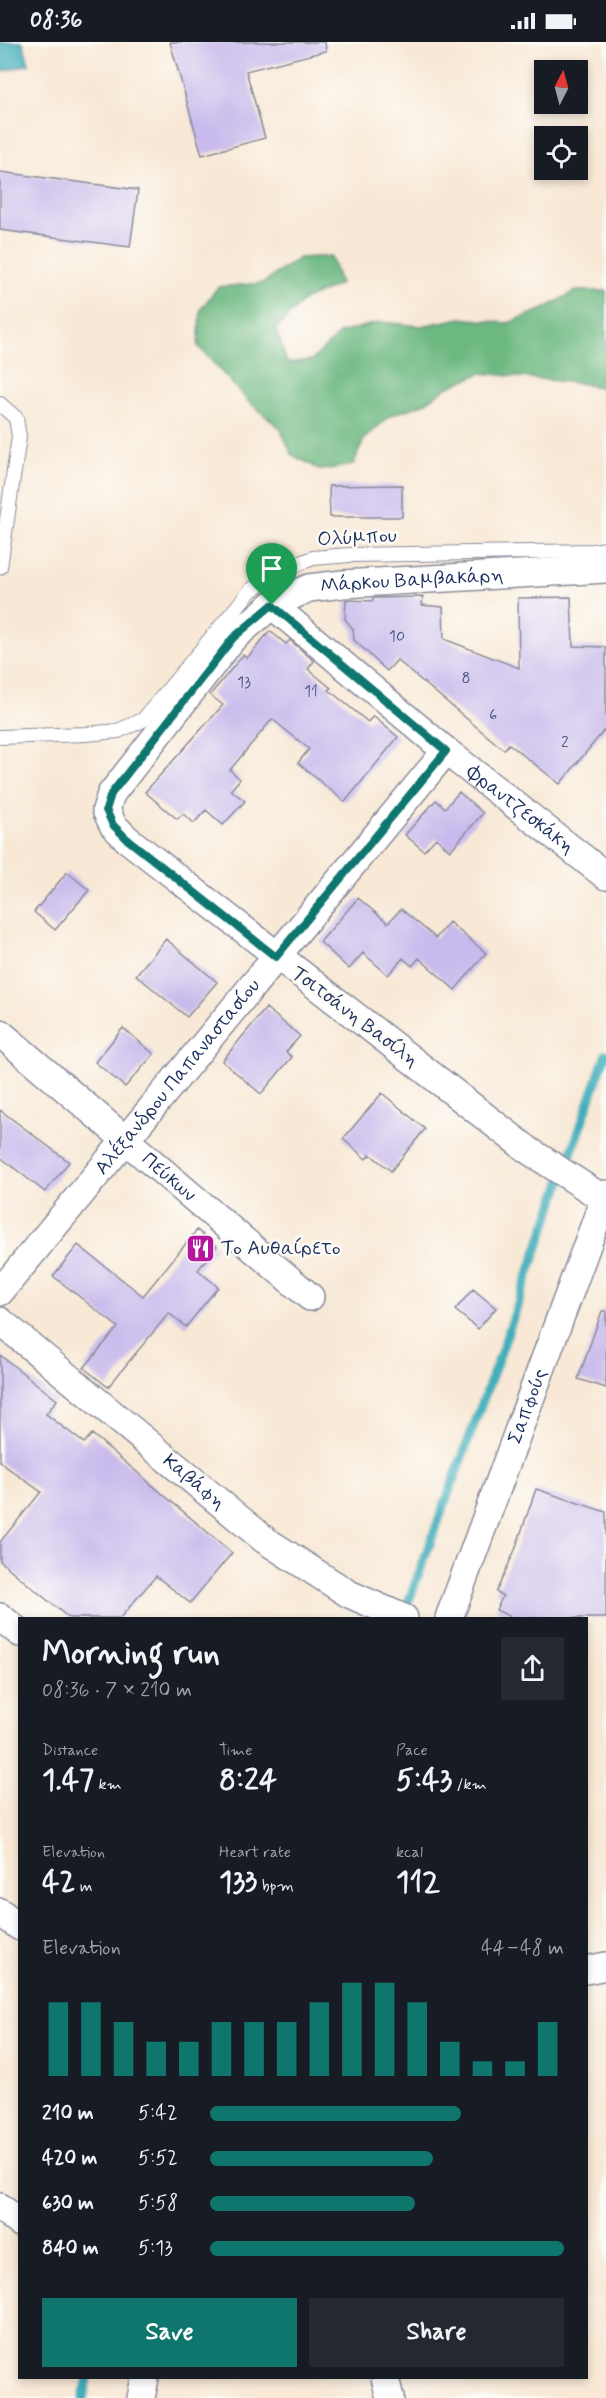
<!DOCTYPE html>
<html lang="en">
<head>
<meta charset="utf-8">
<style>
  :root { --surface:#171b24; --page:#242831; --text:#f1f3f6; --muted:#9ea1a6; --accent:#0f766e }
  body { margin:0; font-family:Mynerve,sans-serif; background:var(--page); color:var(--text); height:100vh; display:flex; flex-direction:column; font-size:22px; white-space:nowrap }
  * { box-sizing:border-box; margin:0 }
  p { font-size:20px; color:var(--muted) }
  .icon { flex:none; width:33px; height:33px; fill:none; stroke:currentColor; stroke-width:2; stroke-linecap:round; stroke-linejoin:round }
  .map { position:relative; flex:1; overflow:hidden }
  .side { position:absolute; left:18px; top:1575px; width:570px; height:762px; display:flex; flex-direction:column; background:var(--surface); border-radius:0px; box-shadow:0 3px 9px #0003 }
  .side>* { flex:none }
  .needle { width:39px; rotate:6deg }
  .fabs { position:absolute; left:534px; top:18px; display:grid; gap:12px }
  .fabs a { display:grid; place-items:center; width:54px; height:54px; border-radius:0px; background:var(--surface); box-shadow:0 3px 9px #0003; font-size:30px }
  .pin { position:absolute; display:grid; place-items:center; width:51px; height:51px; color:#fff; margin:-62px -26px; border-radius:50% 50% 50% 0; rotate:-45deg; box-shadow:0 0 6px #0007 }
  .pin .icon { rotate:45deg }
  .round { display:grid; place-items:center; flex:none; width:63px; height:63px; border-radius:0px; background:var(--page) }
  .summary { display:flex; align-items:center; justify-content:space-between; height:102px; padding:0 24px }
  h1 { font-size:33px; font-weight:700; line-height:45px }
  .figures { display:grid; grid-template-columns:repeat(3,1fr); gap:9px; height:102px; padding:6px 24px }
  .figures div { display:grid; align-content:center }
  .figures b { font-size:30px; font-weight:700 }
  .figures small { font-size:16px; font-weight:400 }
  .figures p { font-size:16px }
  .chart { height:168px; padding:12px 24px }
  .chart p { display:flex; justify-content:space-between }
  .chart svg { width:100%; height:108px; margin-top:6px; stroke:var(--accent); stroke-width:6 }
  .button { display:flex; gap:12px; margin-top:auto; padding:12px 24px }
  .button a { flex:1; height:69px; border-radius:0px; background:var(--accent); color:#fff; font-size:24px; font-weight:700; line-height:69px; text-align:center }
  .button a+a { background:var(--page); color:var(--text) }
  ul { padding:0 24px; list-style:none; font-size:20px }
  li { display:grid; grid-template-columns:96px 72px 1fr; align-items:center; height:45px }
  li i { height:15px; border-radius:8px; background:var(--accent) }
  .status { display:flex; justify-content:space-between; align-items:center; height:42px; padding:0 30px; background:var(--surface); direction:ltr }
  .status svg { height:16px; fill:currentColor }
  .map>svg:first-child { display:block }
</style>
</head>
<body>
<div class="status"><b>08:36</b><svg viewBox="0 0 49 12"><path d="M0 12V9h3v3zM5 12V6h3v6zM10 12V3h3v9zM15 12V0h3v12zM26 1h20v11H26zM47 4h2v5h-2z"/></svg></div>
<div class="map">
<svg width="606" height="2356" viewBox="0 0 606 2356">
  <rect width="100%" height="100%" fill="#fdfcf7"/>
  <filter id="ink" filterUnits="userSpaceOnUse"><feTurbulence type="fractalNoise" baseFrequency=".0167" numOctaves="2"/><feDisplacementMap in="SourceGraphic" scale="12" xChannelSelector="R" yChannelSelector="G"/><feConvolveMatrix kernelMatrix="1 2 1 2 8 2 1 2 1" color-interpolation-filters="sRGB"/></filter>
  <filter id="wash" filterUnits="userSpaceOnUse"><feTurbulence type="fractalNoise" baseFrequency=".008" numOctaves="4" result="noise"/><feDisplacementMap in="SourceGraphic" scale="24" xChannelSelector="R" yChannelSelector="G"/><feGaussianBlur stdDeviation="1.35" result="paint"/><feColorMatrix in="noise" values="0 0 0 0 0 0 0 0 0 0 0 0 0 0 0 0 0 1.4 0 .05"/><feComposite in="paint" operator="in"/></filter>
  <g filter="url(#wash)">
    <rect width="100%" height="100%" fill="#f8e8d5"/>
    <path fill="#6cb880" stroke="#44746f" stroke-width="1.5" d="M331 214 340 242 304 258 276 287 287 321 312 318 340 291 380 280 421 284 461 276 508 281 544 267 575 249H606V348L586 342 481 331 446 346 423 362 391 373 364 397 353 423 321 428 292 413 280 386 249 360 198 304 201 267 218 245 263 241 299 216Z"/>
    <path fill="#3faebb" stroke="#2d6e8c" stroke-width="1.5" d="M0 0H23L29 22 0 30Z"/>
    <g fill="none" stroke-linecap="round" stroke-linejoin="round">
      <path stroke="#3faebb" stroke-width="9" d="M409 1558 501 1310 606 1012
        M83 2356 88 2336"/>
    </g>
    <g id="blocks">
      <path fill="#c8baec" d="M170 0H325L326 9 246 29 265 96 202 113Z
        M0 130 138 148 130 205 0 188Z
        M402 443V475H330L329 444Z
        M423 555 422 563 443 565 444 597 519 626 518 556 571 555 573 604 606 605V686L560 742 509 702 504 708 397 618 387 629 354 598 353 587 345 577 346 558 373 559V556Z
        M270 589 286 602 290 598 314 619 308 627 331 646 329 648 368 680 373 674 398 695 345 760 298 721 309 707 272 677 230 728 240 737 231 748 245 759 223 783 206 768 194 781 183 772 177 777 145 750 223 663 210 653 243 613 247 616Z
        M459 750 483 771 450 809 436 796 424 809 405 793 436 758 445 766Z
        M67 830 89 848 55 888 34 870Z
        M358 856 388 881 401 867 436 896 449 880 486 911 455 948 419 916 412 924 403 916 388 933 363 911 349 927 320 900Z
        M166 897 217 940 187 975 136 933Z
        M266 966 300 994 286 1010 292 1015 261 1052 222 1019Z
        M123 986 154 1012 125 1045 95 1020Z
        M382 1051 425 1087 391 1129 370 1112 366 1117 343 1097Z
        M0 1068 69 1120 45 1150 0 1115Z
        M197 1188 217 1204 198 1228 218 1245 186 1285 169 1271 108 1345 84 1326 118 1285 53 1234 78 1203 143 1254Z
        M473 1247 496 1266 478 1287 455 1268Z
        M602 1269H606V1346L578 1337Z
        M0 1313 57 1358 46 1372 84 1401 92 1392 232 1511 190 1561 156 1534 120 1576H69L0 1519V1500L41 1450 0 1420Z
        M536 1447 606 1470V1576H513L496 1568 503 1554 496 1550 515 1508Z"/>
    </g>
  </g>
  <g filter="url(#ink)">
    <use href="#blocks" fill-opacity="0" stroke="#8a8c9a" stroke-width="1.5"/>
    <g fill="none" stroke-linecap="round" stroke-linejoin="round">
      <defs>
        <path id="service" d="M0 362 16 376 19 395 0 525
          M0 695 86 692 118 689 143 678 251 548 283 528 300 521 313 516 349 513 594 509 606 507"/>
        <g id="minor">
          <path id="s1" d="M272 563 446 709 606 834"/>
          <path id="s2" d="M0 991 310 1255"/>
          <path id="s3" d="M604 1157 528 1108 127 797 113 783 106 768 111 752 233 596 272 563 309 546 343 542 606 527"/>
          <path id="s4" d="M0 1250 446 709"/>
          <path id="s5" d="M0 1279 265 1498 349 1552 404 1576"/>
          <path d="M0 1575 20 1591"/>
          <path id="s6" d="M449 1576 606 1152"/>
          <path d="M0 1870 20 1885"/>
          <path d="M586 1928 606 1924"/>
          <path d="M0 2165 20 2181"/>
          <path d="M385 2336 390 2356"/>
          <path d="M141 2356 145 2336"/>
        </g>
      </defs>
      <use href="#service" stroke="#8a8c9a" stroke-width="16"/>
      <use href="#minor" stroke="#8a8c9a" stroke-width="30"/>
      <use href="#service" stroke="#fff" stroke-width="14"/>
      <use href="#minor" stroke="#fff" stroke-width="27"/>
    </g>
  </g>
  <g fill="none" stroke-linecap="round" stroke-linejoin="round" filter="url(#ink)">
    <defs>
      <path id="route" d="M272 563 446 709 276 915 127 797 113 783 106 768 111 752 233 596Z"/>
    </defs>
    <use href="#route" stroke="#fff" stroke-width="12"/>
    <use href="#route" stroke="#0f766e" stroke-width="8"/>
  </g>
  <defs>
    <symbol id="restaurant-square" viewBox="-11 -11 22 22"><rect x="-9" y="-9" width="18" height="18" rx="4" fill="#b5179e" stroke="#fdfcf7"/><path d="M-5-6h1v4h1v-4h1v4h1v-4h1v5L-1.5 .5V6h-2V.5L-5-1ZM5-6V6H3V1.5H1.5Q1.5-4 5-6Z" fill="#fff"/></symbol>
  </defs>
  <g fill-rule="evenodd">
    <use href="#restaurant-square" x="184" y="1190" width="33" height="33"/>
  </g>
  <g text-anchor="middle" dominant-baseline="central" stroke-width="5" stroke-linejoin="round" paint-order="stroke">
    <g font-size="16" fill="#465282">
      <text x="397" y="594">10</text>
      <text x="466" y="636">8</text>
      <text x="244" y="640">13</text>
      <text x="311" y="649">11</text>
      <text x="493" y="673">6</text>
      <text x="565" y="700">2</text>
    </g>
    <g font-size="20" fill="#1b2f5e" stroke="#fdfcf7">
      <text transform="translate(357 496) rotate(-3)">Ολύμπου</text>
      <text stroke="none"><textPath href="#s3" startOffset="1044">Μάρκου Βαμβακάρη</textPath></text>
      <text stroke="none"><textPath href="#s1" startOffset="322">Φραντζεσκάκη</textPath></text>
      <text transform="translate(355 975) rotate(37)">Τσιτσάνη Βασίλη</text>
      <text stroke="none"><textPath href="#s4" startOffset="279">Αλέξανδρου Παπαναστασίου</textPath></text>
      <text stroke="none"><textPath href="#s2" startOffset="222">Πεύκων</textPath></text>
      <text stroke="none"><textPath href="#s6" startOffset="226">Σαπφούς</textPath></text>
      <text stroke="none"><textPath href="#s5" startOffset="252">Καβάφη</textPath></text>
    </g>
    <g font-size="20" fill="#1b2f5e" stroke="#fdfcf7" text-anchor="start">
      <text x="221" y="1206">Το Αυθαίρετο</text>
    </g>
  </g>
</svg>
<div class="fabs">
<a><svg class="needle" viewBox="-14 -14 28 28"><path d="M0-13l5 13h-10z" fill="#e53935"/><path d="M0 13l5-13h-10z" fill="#9ea1a6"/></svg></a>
<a><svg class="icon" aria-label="locate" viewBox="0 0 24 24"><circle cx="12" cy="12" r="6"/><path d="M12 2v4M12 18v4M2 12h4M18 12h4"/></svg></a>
</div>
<div class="pin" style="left:272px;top:563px;background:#1e9e55"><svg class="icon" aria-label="arrive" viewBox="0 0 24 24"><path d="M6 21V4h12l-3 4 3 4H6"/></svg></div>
<section class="side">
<div class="summary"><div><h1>Morning run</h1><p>08:36 · 7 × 210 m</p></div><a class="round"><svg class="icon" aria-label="share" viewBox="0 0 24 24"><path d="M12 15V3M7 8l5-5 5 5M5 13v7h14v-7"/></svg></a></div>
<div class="figures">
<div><p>Distance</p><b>1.47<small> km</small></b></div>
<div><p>Time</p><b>8:24</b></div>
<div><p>Pace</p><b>5:43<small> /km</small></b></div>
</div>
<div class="figures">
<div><p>Elevation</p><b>42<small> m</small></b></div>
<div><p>Heart rate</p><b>133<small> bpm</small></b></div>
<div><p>kcal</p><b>112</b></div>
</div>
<div class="chart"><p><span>Elevation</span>44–48 m</p>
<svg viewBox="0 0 160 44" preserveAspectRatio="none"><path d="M5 44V14M15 44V14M25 44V22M35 44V30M45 44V30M55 44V22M65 44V22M75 44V22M85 44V14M95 44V6M105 44V6M115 44V14M125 44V30M135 44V38M145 44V38M155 44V22"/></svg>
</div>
<ul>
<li><b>210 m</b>5:42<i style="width:71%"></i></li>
<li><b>420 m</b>5:52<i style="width:63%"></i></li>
<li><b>630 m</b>5:58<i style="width:58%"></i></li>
<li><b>840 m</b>5:13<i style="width:100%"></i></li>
</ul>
<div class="button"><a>Save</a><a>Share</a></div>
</section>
</div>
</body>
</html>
